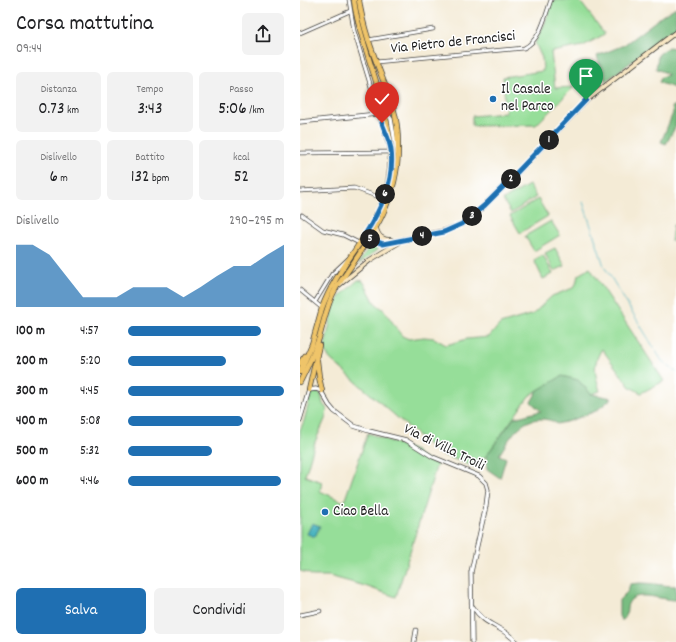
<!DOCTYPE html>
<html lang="it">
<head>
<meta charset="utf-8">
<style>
  :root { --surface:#fff; --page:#f2f2f2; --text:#202124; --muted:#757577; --accent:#1f6fb2 }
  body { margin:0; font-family:Dekko,sans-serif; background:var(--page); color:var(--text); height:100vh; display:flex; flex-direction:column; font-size:15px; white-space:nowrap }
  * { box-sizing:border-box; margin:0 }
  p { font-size:13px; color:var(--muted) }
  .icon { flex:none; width:22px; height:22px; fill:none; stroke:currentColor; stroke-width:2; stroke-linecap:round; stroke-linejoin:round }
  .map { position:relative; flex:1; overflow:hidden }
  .sheet { display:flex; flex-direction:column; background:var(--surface); width:300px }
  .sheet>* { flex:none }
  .pin { position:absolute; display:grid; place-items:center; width:34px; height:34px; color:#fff; margin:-41px -17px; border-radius:50% 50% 50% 0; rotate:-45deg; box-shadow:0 0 4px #0007 }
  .pin .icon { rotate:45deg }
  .km { position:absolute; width:20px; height:20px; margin:-10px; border-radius:50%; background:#222; color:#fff; font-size:11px; line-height:20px; text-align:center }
  .round { display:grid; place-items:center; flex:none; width:42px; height:42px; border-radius:6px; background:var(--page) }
  .summary { display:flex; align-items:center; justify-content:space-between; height:68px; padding:0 16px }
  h1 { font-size:22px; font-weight:600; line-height:30px }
  .stats { display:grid; grid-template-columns:repeat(3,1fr); gap:6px; height:68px; padding:4px 16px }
  .stats div { display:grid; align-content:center; border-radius:6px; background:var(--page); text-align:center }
  .stats b { font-size:17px; font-weight:600 }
  .stats small { font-size:11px; font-weight:400 }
  .stats p { font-size:11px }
  .chart { height:112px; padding:8px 16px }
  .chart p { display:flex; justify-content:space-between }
  .chart svg { width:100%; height:72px; margin-top:4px; fill:var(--accent); opacity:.7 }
  .cta { display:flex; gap:8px; margin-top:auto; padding:8px 16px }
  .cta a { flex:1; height:46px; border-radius:6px; background:var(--accent); color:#fff; font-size:16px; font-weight:600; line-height:46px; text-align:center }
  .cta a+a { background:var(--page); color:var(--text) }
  ul { padding:0 16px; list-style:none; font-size:13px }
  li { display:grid; grid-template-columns:64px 48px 1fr; align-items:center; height:30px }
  li i { height:10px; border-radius:5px; background:var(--accent) }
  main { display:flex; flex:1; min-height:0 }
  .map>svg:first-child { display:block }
</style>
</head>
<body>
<main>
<section class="sheet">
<div class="summary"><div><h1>Corsa mattutina</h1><p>09:44</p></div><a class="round"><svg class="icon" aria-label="share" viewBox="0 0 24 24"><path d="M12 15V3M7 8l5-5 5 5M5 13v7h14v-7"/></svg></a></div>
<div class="stats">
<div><p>Distanza</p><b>0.73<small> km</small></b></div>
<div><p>Tempo</p><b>3:43</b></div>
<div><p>Passo</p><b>5:06<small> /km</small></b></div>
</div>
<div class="stats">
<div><p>Dislivello</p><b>6<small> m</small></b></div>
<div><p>Battito</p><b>132<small> bpm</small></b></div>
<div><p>kcal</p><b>52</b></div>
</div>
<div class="chart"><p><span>Dislivello</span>290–295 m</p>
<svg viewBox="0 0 160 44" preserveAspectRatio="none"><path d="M0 44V6L10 6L20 12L30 25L40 38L50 38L60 38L70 32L80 32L90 32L100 38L110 32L120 25L130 19L140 19L150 12L160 6V44z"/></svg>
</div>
<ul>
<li><b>100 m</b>4:57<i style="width:85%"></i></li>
<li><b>200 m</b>5:20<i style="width:63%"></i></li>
<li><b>300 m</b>4:45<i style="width:100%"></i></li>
<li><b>400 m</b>5:08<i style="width:74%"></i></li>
<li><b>500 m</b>5:32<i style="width:54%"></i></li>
<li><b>600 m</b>4:46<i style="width:98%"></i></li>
</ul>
<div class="cta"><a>Salva</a><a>Condividi</a></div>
</section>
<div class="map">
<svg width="376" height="642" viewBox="0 0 376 642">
  <rect width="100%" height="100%" fill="#fff"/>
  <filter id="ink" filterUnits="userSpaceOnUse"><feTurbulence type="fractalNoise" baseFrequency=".025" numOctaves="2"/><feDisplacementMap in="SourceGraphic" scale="8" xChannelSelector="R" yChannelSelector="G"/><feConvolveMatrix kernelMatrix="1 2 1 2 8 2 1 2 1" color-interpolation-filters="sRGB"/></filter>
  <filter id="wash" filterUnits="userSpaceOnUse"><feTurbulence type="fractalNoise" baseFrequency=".012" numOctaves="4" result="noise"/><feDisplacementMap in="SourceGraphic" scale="16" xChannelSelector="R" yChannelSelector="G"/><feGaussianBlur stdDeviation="0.9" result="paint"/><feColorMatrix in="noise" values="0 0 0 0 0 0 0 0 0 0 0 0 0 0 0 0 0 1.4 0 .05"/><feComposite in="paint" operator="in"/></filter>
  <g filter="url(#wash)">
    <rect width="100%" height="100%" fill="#f4ebd6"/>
    <path fill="#96de99" stroke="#597d5a" d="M253 0H279L305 34 283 46 251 52 255 88 274 87 236 125 172 126V116L206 113 203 77 243 71 242 58 235 43 244 26Z
      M229 185 236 197 211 213 203 200Z
      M238 199 248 216 220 233 210 216Z
      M251 221 260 235 234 251 225 236Z
      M373 225H376V241H371Z
      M71 243 78 247V249L58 265Z
      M255 248 265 266 254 271 245 253Z
      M243 255 253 274 243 279 234 260Z
      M290 268 364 381 341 393 330 387 302 349C292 364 295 374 300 391L291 394 278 380 238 390 229 396 186 456 175 467 138 453 30 359 26 353 25 345 33 309 40 296 58 280 63 281 75 303 84 310 102 336 109 339 124 337 134 338 146 345 167 339 189 337 200 324 233 314 252 296 273 288 276 284 278 275Z
      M15 392H18L21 394 23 404 27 409 26 417 15 442 5 476 22 482 20 491 44 502 68 433 116 451 122 458 137 464 96 597 65 586 29 576H12L8 573 0 571V430L4 421 11 394Z"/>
    <path fill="#78bd81" stroke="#4a6c4e" d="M376 7V28L306 81 303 75 297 56 324 45 362 16Z
      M368 47 376 48V90C373 86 363 85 359 82L361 77 368 75 364 72 356 69 358 55Z
      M376 105V126L366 144 361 142 373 113 372 107Z
      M262 376 278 380 291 394 312 398 296 411 270 421 257 424C252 420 249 420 243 419 220 418 210 438 199 455L206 458 200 478 187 469 186 456 214 418 241 411 231 402 238 390Z
      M340 583C353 583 364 586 376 586V600C365 601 337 589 329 602 325 608 329 615 323 620H321L319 616V600L328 591 330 584Z"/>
    <path fill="#40afbc" stroke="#2e666c" d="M12 523 20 526 15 537 7 534Z"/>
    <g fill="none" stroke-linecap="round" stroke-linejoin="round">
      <path stroke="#40afbc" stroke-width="1" d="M283 202 304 266 362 361 376 372"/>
    </g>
  </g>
  <g filter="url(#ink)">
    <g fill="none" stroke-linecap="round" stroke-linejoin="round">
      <defs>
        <path id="minor" d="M49 0 54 31 88 143
          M0 33 50 11
          M68 40 133 29
          M76 62 224 48C241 40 245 16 251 0
          M77 101 80 105C85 105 88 102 88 97
          M0 153 91 152
          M0 191 54 188 84 199
          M2 215 23 230 43 235 59 243
          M0 290 22 308
          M15 302 32 274 48 259
          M0 615 20 611
          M114 642 116 630"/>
        <path id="tertiary" d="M0 122 87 113 91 119 97 154
          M0 420 9 390 16 389 21 391 29 405 34 411 54 426 69 431 106 440 133 457 179 476 186 483 188 490 186 506 171 572 172 642
          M173 607C185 627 204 626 216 642"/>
        <path id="secondary" d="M76 228C78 237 83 240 91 240
          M64 236 83 244 144 231 162 224 181 209 205 185 288 99 376 32
          M39 285 70 260 98 243"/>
        <path id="primary" d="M36 288C67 243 99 203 98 146 98 133 97 120 93 107 81 72 64 37 59 0
          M22 308C36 269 67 241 82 203 102 154 83 103 68 56 62 37 56 19 54 0"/>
        <path id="trunk" d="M17 360 19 377 22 391
          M0 363 5 356
          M0 372 12 344 22 308
          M0 382C7 368 14 353 19 338 24 321 27 303 36 288
          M9 390 19 345"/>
      </defs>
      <use href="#minor" stroke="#3c3b38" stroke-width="4.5"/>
      <use href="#tertiary" stroke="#3c3b38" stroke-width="5"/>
      <use href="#secondary" stroke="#3c3b38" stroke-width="5.5"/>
      <use href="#primary" stroke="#3c3b38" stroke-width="6"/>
      <use href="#trunk" stroke="#3c3b38" stroke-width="6"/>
      <use href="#minor" stroke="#fff" stroke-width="3"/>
      <use href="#tertiary" stroke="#fff" stroke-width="3.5"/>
      <use href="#secondary" stroke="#f9e7c3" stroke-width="4"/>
      <use href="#primary" stroke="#efc469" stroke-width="4.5"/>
      <use href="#trunk" stroke="#efc469" stroke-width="4.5"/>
    </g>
  </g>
  <g fill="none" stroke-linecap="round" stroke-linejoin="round" filter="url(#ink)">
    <defs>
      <path id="route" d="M82 123C85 132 90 141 91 150 95 181 80 211 64 236L83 244 144 232 162 224 185 205 205 185 286 100"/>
    </defs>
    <use href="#route" stroke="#fff" stroke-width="8"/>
    <use href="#route" stroke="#1f6fb2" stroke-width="5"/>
  </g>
  <g fill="#1f6fb2" stroke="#fff" stroke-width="1.5">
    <circle cx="193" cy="99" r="4"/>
    <circle cx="25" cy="512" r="4"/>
  </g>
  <g text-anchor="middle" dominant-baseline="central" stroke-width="3" stroke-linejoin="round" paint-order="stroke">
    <g font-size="15" fill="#1c1c1c" stroke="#fff">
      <text transform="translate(153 43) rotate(-6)">Via Pietro de Francisci</text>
      <text transform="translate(144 448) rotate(26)">Via di Villa Troili</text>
    </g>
    <g font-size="15" fill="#1c1c1c" stroke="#fff" text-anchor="start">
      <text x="201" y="90">Il Casale<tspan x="201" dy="17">nel Parco</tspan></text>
      <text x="33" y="512">Ciao Bella</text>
    </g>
  </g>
</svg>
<div class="pin" style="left:286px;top:100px;background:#1e9e55"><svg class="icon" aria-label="arrive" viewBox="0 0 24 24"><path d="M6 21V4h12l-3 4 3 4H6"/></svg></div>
<div class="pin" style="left:82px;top:123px;background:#d93025"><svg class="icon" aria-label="check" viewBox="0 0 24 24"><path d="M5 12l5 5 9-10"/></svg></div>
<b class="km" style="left:249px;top:140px">1</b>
<b class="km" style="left:211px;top:179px">2</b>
<b class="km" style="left:172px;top:216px">3</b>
<b class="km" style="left:122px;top:236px">4</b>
<b class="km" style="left:70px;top:239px">5</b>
<b class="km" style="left:85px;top:194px">6</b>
</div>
</main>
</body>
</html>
